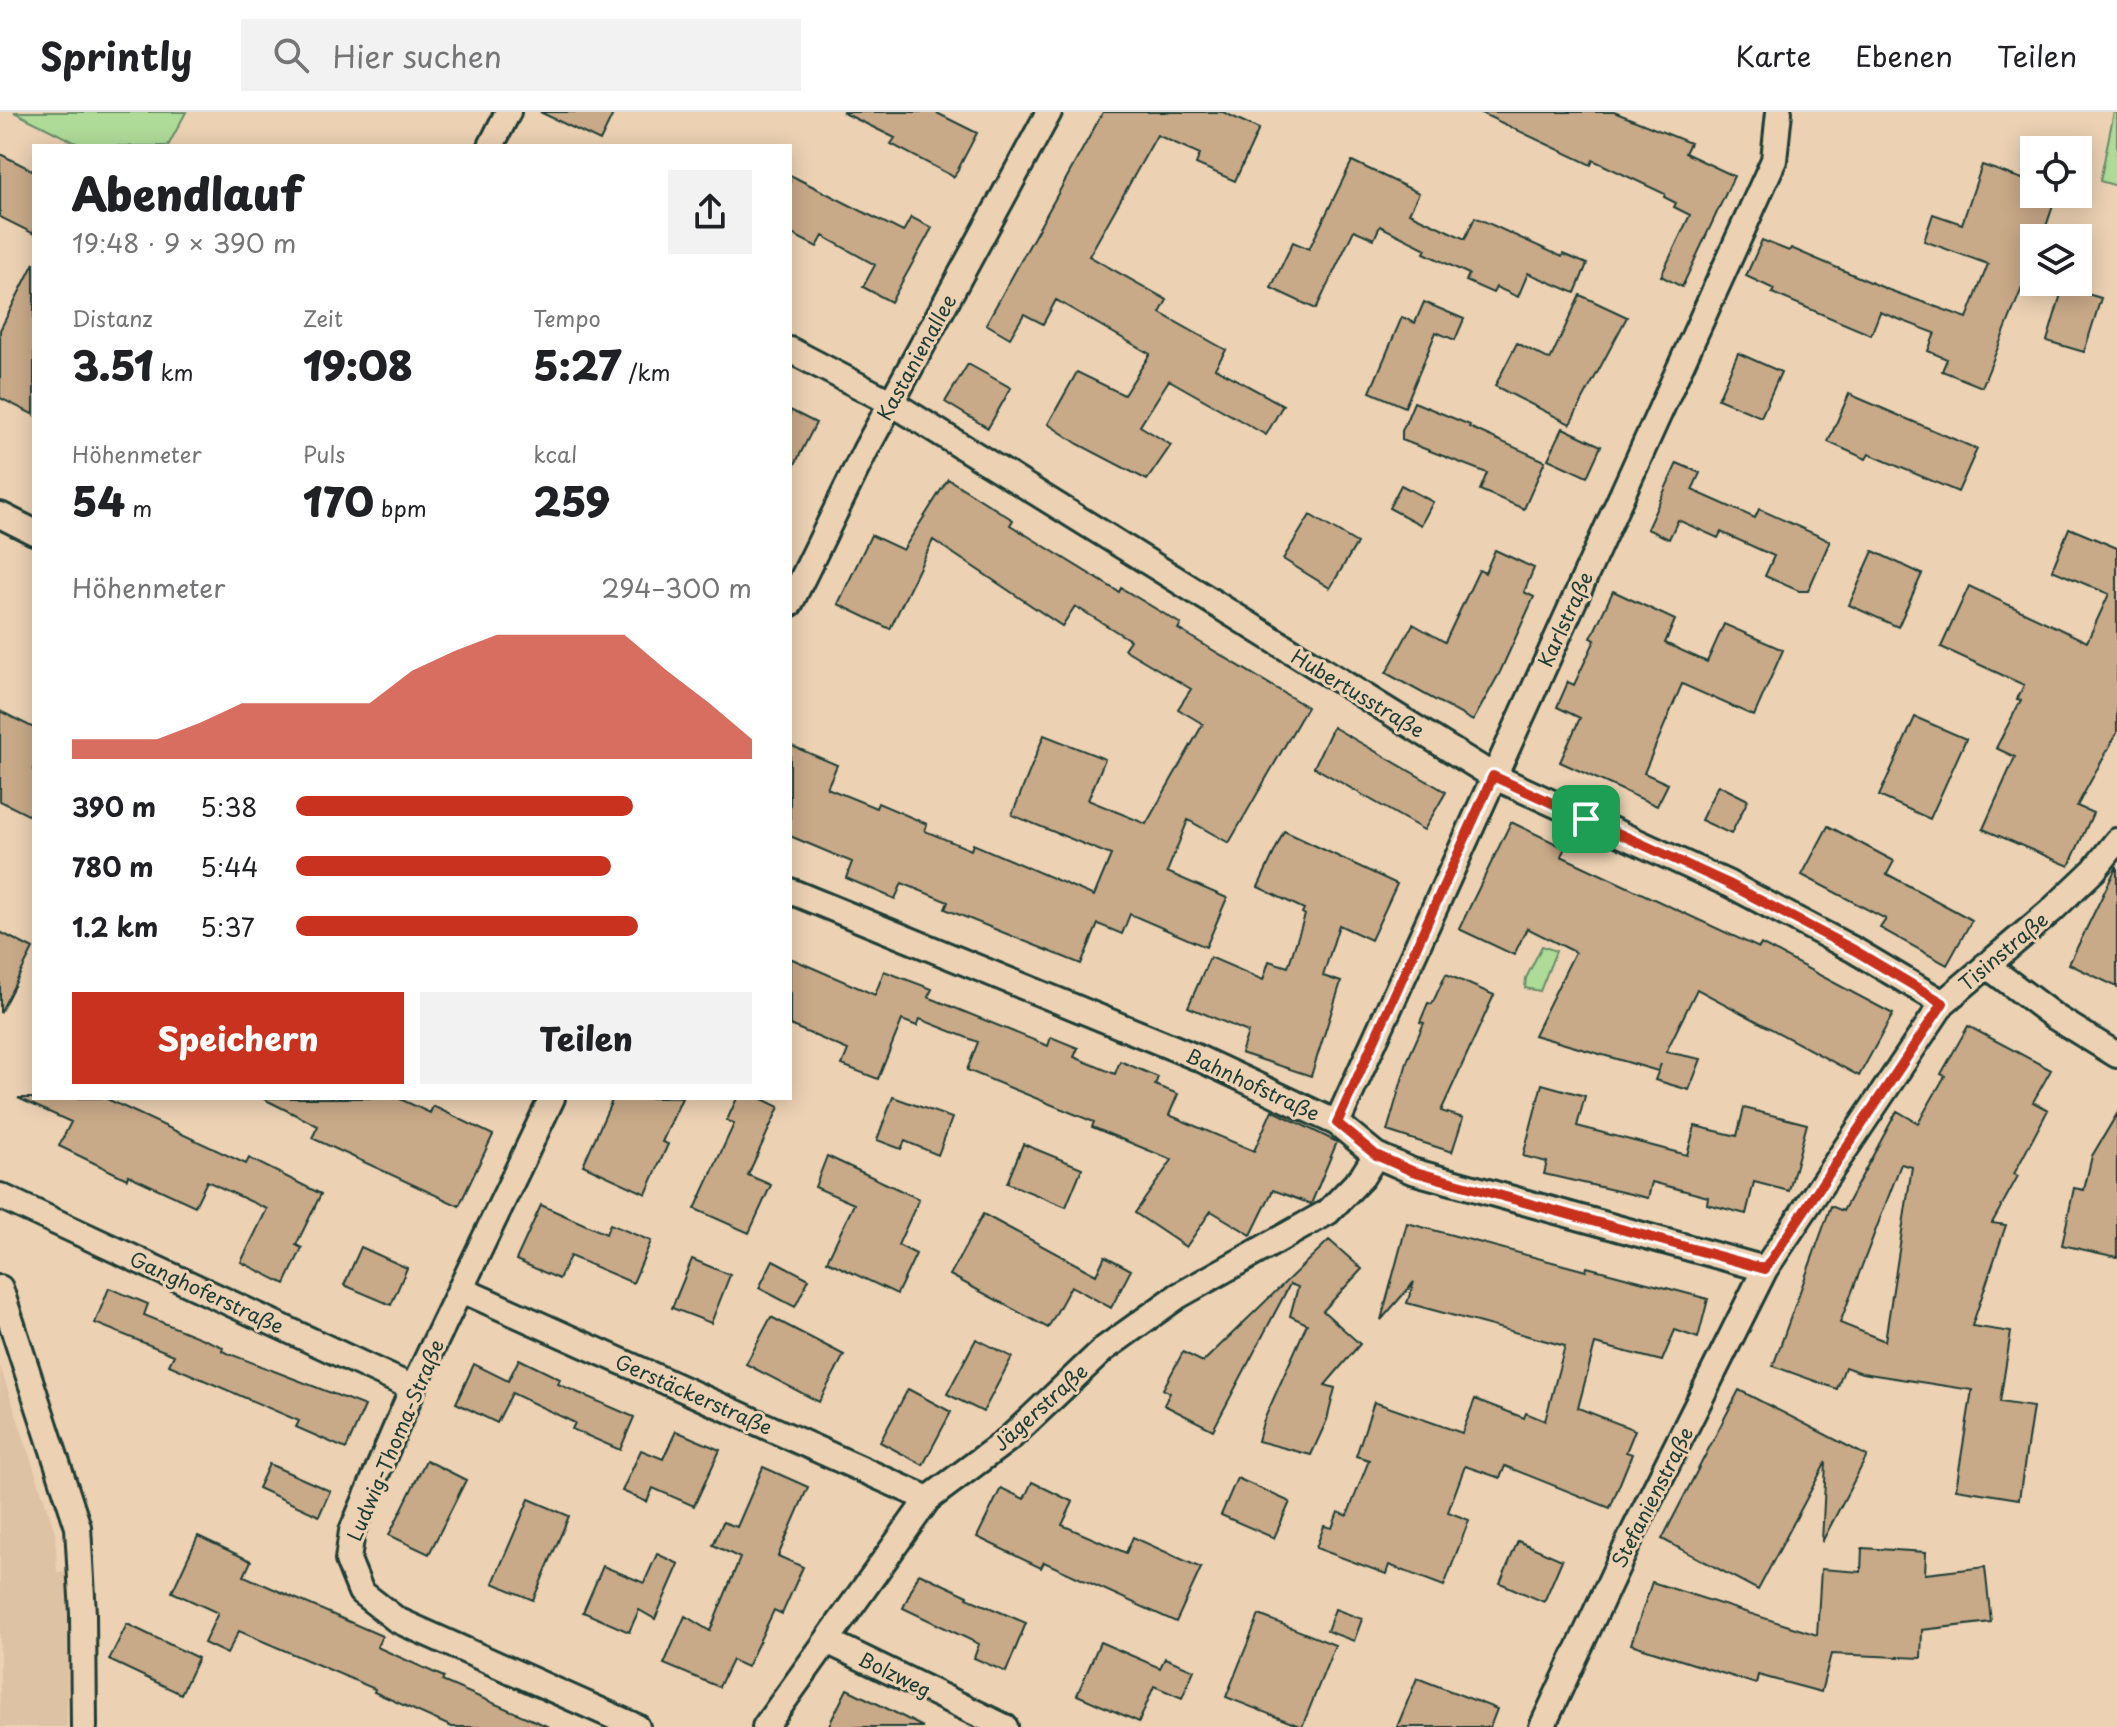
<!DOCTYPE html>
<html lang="de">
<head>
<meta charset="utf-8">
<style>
  :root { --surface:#fff; --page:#f2f2f2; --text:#202124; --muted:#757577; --line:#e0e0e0; --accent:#c8321e }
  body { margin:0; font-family:"Playpen Sans",sans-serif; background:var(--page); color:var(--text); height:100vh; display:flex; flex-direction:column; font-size:30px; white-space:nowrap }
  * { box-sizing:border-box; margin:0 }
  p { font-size:26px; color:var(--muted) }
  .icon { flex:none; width:44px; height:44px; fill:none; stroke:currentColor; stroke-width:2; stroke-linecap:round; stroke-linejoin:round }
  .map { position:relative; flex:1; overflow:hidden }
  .drawer { position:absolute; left:32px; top:32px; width:760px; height:956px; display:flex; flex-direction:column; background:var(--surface); border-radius:0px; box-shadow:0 4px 20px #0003 }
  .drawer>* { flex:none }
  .tools { position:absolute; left:2020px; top:24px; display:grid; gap:16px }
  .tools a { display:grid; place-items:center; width:72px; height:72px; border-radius:0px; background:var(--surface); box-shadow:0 4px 20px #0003; font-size:40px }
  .pin { position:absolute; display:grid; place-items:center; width:68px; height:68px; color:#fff; margin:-34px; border-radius:16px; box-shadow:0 4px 12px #0006 }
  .round { display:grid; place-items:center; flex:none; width:84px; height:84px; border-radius:0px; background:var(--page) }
  .headline { display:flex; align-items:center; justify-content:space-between; height:136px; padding:0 40px }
  h1 { font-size:44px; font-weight:800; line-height:60px }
  .stats { display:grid; grid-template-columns:repeat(3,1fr); gap:12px; height:136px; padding:8px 40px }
  .stats div { display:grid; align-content:center }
  .stats b { font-size:40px; font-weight:800 }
  .stats small { font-size:22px; font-weight:400 }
  .stats p { font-size:22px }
  .chart { height:224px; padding:16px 40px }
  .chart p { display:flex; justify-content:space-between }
  .chart svg { width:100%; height:144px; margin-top:8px; fill:var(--accent); opacity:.7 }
  .primary-button { display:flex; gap:16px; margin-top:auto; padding:16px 40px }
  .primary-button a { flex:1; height:92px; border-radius:0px; background:var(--accent); color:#fff; font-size:32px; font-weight:800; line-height:92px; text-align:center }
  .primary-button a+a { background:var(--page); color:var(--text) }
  ul { padding:0 40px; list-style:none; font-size:26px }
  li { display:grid; grid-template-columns:128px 96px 1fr; align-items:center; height:60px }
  li i { height:20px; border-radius:10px; background:var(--accent) }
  header { display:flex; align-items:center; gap:48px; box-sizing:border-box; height:112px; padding:0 40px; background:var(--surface); border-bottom:2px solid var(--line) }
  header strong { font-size:38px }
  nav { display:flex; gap:44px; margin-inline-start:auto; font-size:28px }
  .search { width:560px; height:72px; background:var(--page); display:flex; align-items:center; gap:20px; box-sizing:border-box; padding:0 28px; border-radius:0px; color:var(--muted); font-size:30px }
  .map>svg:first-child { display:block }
</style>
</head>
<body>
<header>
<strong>Sprintly</strong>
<div class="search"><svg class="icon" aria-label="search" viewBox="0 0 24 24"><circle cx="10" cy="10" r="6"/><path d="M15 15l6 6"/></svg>Hier suchen</div>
<nav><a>Karte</a><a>Ebenen</a><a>Teilen</a></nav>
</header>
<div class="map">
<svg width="2117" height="1615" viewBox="0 0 2117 1615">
  <rect width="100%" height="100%" fill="#ecd1b3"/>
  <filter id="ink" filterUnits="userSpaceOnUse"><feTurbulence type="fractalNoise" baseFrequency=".0125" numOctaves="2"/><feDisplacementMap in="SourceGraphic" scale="16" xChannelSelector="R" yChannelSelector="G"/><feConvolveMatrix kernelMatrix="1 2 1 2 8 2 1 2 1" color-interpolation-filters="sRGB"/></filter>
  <g filter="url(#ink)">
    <path fill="#ddc2a4" d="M0 1254 55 1420 57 1460 68 1461 67 1615H0Z"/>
    <path fill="#afdb99" stroke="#678c66" stroke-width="2" d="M14 0H186L168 34H82Z
      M2114 0H2117V74L2100 69Z
      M1542 834 1556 839 1540 879 1525 876 1526 866Z"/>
    <path fill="#c8a988" stroke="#1f3d34" stroke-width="2" fill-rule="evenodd" d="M540 0H614L600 29Z
      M842 0H935L977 21 954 65 891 32 895 26Z
      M1103 0H1223L1259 17 1235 69 1196 52 1200 42 1157 23 1089 144 1167 188 1160 201 1226 238 1215 256 1283 293 1266 323 1169 268 1140 314 1171 333 1147 368 1078 332 1048 312 1077 260 1124 283 1150 242 1056 188 1043 212 1024 202 1010 226 986 212Z
      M1479 0H1614L1690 31 1685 41 1734 64 1682 175 1661 164 1690 103 1674 95 1676 91 1664 85 1665 82 1593 48 1591 53Z
      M0 42 34 59V122L0 105Z
      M1352 49 1419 81 1409 101 1465 127 1475 105 1562 145 1563 142 1587 152 1575 181 1528 161 1518 185 1496 175 1493 181 1466 169 1469 162 1424 141 1426 137 1380 114 1374 127 1354 118 1316 197 1271 176 1293 130 1309 137Z
      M1982 53 2034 71V82H2057L2042 126H2034V146L1982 275 1942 259 1947 247 1928 239 1935 221 1880 200 1871 223 1772 181 1774 177 1746 164 1762 128 1789 139 1791 136 1889 178 1967 206 1988 152 1924 129 1933 102 1962 112Z
      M790 63 903 120 911 105 932 116 891 190 863 175 875 153 823 124 817 135 790 121Z
      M34 151V303L0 286V218Z
      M2063 175 2101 186 2084 240 2047 229Z
      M1580 183 1627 205 1570 312 1495 274 1517 231 1550 248Z
      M1424 190 1464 207 1455 228 1436 220 1405 295 1370 280 1402 205 1415 211Z
      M1738 241 1781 260 1761 305 1718 287Z
      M968 252 1011 276 988 316 945 290Z
      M1849 282 1977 337 1958 380 1869 342 1866 347 1828 330Z
      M1414 290 1470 313 1469 315 1545 349 1524 397 1480 378 1487 361 1402 328V319Z
      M790 298 816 311 790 362Z
      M1563 316 1601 334 1587 365 1548 347Z
      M1677 351 1700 361 1692 378 1755 406 1759 397 1830 429 1808 479H1799L1765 464 1774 444 1721 420 1718 426 1678 408 1669 427 1647 417Z
      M948 367 1013 408 1010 413 1119 480 1121 476 1181 512 1178 517 1307 595 1229 731 1188 708 1167 760 1227 786 1206 835 1130 802 1122 822 1098 812 1081 852 945 797 948 790 902 771 895 787 846 766 852 750 790 724V633L837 653 827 676 876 696 878 691 927 712 925 719 971 738 973 732 1094 784 1111 743 1012 703 1044 623 1105 647 1088 688 1146 712 1203 612 1178 597 1191 577 1124 537 1130 528 1075 494 1062 514 933 428 890 517 838 492 871 423 903 438Z
      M1401 373 1433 390 1421 413 1389 396Z
      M1310 403 1357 431 1330 476 1283 447Z
      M2069 416 2117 436V621L2077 694 2093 701 2069 754 1983 717 2015 645 1996 636 2021 588 2017 587 2024 573 1941 535 1969 474 2087 530 2109 482 2052 458Z
      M1495 438 1534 456 1524 480 1534 485 1500 560 1473 609 1386 561 1413 512 1445 530 1479 458 1485 461Z
      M1873 439 1922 462 1898 515 1849 493Z
      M1613 479 1675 508 1665 531 1707 550 1724 512 1783 538 1754 604 1682 572 1644 661 1668 672 1657 694 1560 650 1580 606 1557 595 1568 570 1574 573 1595 528 1591 526Z
      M0 599 34 616V706L0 689Z
      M1915 605 1966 627 1930 707 1879 684Z
      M1333 615 1446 680 1424 718 1314 655Z
      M1718 673 1748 688 1731 722 1701 708Z
      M1511 710 1565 736 1561 744 1759 836 1761 832 1893 902 1859 964 1697 877 1666 940 1701 947 1689 978 1655 968 1661 952 1658 959 1534 923 1575 840 1527 816 1514 843 1459 817Z
      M1828 714 1894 749 1887 762 1972 808 1947 853 1880 816 1886 807 1802 763Z
      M1284 719 1397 772 1371 828 1339 813 1323 864 1341 870 1311 964 1241 941 1248 920 1188 895 1210 845 1263 868 1269 849 1288 855 1305 803 1302 801 1304 797 1258 775Z
      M2117 754V875L2069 852Z
      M0 820 33 837 0 901Z
      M790 846 875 883 884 859 932 877 928 885 1048 934 1051 925 1078 936 1074 945 1115 962 1120 949 1158 965 1155 973 1178 982 1169 1003 1254 1039 1272 998 1337 1030 1311 1092 1273 1078 1251 1123 1211 1099 1186 1135 1135 1101 1172 1048 1092 1015 1094 1010 967 958 978 930 920 907 917 914 902 908 878 967 842 953 848 938 790 913Z
      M1446 862 1494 883 1441 999 1463 1006 1452 1040 1387 1019 1408 947 1424 911 1420 910 1428 891 1432 892Z
      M1968 914 2051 958 2033 990 2048 998 2014 1062 2018 1064 1992 1111 2006 1113 1972 1214 2011 1220 2000 1290 2033 1295 2019 1387 1956 1377 1972 1278 1862 1261 1845 1255 1837 1277 1773 1254 1831 1094 1843 1099 1897 999 1918 1011 1945 964 1941 962ZM1901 1052 1912 1055 1885 1229 1840 1211Z
      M1542 972 1585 984 1577 1014 1687 1043 1695 1014 1737 1024 1744 996 1807 1012 1789 1079 1754 1070 1746 1102 1707 1092 1708 1085 1652 1070 1648 1086 1544 1062 1547 1050 1523 1044Z
      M893 985 952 1006 938 1043 905 1029 901 1037 877 1028Z
      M18 986H105L246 1052 249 1046 321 1082 296 1133 302 1136 285 1172 241 1150 267 1097 207 1069 195 1094 128 1063 127 1067 59 1034 71 1010Z
      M262 986H398L430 1001 433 994 493 1023 459 1094 312 1026 318 1014Z
      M613 986H682L662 1030 668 1032 646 1082 583 1053Z
      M737 986H760L779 995 748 1063 771 1073 749 1121 695 1097 734 1012 727 1008Z
      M2117 1002V1145L2062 1133 2074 1076 2084 1078 2092 1044Z
      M1023 1032 1082 1056 1066 1095 1007 1071Z
      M827 1044 919 1087 898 1133 916 1142 897 1182 827 1149 854 1092 815 1075Z
      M541 1093 606 1122 610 1112 651 1129 633 1171 570 1144 559 1167 516 1148Z
      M983 1102 1096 1163 1105 1144 1131 1158 1111 1196 1071 1174 1048 1216 950 1163Z
      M1407 1111 1586 1159 1587 1155 1708 1187 1698 1226 1675 1218 1662 1249 1595 1232 1578 1296 1635 1318 1626 1340 1632 1342 1610 1396 1505 1354 1500 1366 1465 1354 1448 1400 1469 1408 1444 1474 1389 1453 1386 1462 1316 1436 1324 1414 1332 1416 1338 1400 1347 1404 1369 1348 1356 1344 1374 1290 1462 1321 1475 1287 1524 1306 1526 1301 1545 1309 1565 1234 1407 1191 1414 1170 1381 1208Z
      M1329 1128 1362 1157 1323 1199 1360 1232 1325 1273 1335 1276 1327 1308 1311 1343 1258 1329 1263 1310 1307 1212 1290 1204 1298 1175 1290 1172 1213 1318 1164 1293 1170 1281 1163 1277 1183 1240 1203 1250Z
      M361 1135 407 1156 391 1193 344 1173Z
      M692 1147 730 1163 711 1211 672 1196Z
      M773 1148 809 1167 795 1195 759 1176Z
      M109 1176 148 1192 144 1203 223 1235 222 1239 365 1294 346 1337 296 1315 299 1309 169 1253 174 1243 95 1211Z
      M771 1205 844 1243 819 1290 746 1252Z
      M976 1227 1012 1245 983 1300 947 1282Z
      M519 1247 560 1267 558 1272 634 1305 620 1338 572 1317 575 1311 512 1281 497 1311 456 1291 474 1252 508 1269Z
      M908 1277 951 1300 923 1353 880 1330Z
      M1739 1278 1867 1344 1822 1430 1826 1350 1758 1478 1662 1427Z
      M676 1319 720 1338 694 1394 653 1376 647 1390 622 1379 641 1338 663 1347Z
      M426 1348 466 1368 429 1442 389 1423Z
      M269 1352 330 1379 319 1404 258 1376Z
      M763 1355 808 1375 778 1444 803 1455 782 1502 774 1498 747 1555 732 1548 719 1575 664 1552 685 1504 710 1519 740 1446 713 1433 723 1410 737 1415Z
      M1237 1366 1290 1390 1274 1426 1221 1403Z
      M1032 1370 1073 1390 1062 1413 1126 1441 1133 1425 1201 1456 1176 1510 1044 1450 1041 1456 977 1425 1001 1376 1024 1387Z
      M529 1387 569 1404 533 1488 493 1471Z
      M198 1424 251 1449 244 1464 382 1524 377 1535 444 1565 442 1569 549 1615H452L374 1580 375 1577 239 1519 227 1542 204 1531 218 1501 172 1480Z
      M1518 1429 1562 1448 1544 1490 1500 1471Z
      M1862 1436 1926 1440 1925 1462 1985 1455 1991 1510 1922 1518 1921 1546 1831 1542 1821 1580 1758 1563 1756 1572 1631 1532 1652 1470 1817 1523 1821 1457 1861 1460Z
      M657 1442 679 1452 655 1507 639 1498 629 1520 583 1500 603 1454 644 1471Z
      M919 1461 968 1484 967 1486 1026 1511 1006 1560 974 1546 979 1532 903 1496Z
      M1335 1497 1362 1507 1354 1529 1327 1519Z
      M1259 1503 1335 1533 1302 1615 1226 1585Z
      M127 1512 198 1546 181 1582 109 1548Z
      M1100 1530 1160 1556 1165 1546 1194 1558 1182 1586 1154 1574 1139 1610 1077 1583Z
      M1417 1566 1497 1597 1490 1615H1397Z
      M847 1577 882 1594 923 1615H828Z"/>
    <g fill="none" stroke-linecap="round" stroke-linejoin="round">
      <defs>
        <path id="street" d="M491 34 508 0
          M790 238 892 291 1493 664 1729 772 1854 838 1943 891
          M0 403 34 420
          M790 492 865 339 1049 0
          M790 779 1196 945 1337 1011 1376 1043 1412 1059 1765 1157
          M1986 853 2055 905 2117 943
          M552 986 413 1276 352 1419 348 1448 361 1480 397 1508 637 1615
          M1337 1011 1774 48 1779 0
          M0 1084 413 1276
          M0 1176 78 1415 83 1502 84 1615
          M460 1177 928 1387
          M829 1530 1005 1615
          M765 1615 928 1387 1011 1325 1104 1237 1178 1184 1328 1100 1362 1065 1376 1043
          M1542 1615 1633 1421 1765 1157 1943 891 2052 798 2094 758 2117 729"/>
      </defs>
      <use href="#street" stroke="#1f3d34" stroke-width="30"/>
      <use href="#street" stroke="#ecd1b3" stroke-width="24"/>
    </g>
  </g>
  <g fill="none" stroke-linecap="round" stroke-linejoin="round" filter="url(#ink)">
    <defs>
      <path id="route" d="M1493 664 1729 772 1854 838 1943 891 1765 1157 1412 1059 1376 1043 1337 1011Z"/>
    </defs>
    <use href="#route" stroke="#fff" stroke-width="16"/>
    <use href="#route" stroke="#c8321e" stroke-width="10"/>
  </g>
  <g text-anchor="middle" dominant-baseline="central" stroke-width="6" stroke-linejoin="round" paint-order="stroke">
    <g font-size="20" fill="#1f3d34" stroke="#ecd1b3">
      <text transform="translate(916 245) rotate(-61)">Kastanienallee</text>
      <text transform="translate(1565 507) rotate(-65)">Karlstraße</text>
      <text transform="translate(1358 581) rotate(31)">Hubertusstraße</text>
      <text transform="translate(2003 839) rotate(-40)">Tisinstraße</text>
      <text transform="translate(1253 972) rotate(25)">Bahnhofstraße</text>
      <text transform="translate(207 1180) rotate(25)">Ganghoferstraße</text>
      <text transform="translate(694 1282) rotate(24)">Gerstäckerstraße</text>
      <text transform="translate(1040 1295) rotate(-42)">Jägerstraße</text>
      <text transform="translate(395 1328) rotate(-67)">Ludwig-Thoma-Straße</text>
      <text transform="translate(1652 1385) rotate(-63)">Stefanienstraße</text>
      <text transform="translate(895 1562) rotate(26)">Bolzweg</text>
    </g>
  </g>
</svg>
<div class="tools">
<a><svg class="icon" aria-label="locate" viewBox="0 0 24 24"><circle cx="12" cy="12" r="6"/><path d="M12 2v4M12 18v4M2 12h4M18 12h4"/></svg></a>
<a><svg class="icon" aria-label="layers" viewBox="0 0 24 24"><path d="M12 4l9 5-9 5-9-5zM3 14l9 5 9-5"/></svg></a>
</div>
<div class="pin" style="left:1586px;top:707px;background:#1e9e55"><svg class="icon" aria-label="arrive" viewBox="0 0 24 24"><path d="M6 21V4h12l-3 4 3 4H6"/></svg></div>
<section class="drawer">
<div class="headline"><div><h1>Abendlauf</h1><p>19:48 · 9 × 390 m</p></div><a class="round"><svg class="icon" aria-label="share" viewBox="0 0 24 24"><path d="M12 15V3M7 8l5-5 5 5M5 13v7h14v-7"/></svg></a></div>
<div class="stats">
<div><p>Distanz</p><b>3.51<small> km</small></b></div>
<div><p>Zeit</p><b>19:08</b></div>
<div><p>Tempo</p><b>5:27<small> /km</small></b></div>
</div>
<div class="stats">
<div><p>Höhenmeter</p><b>54<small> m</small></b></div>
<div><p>Puls</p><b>170<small> bpm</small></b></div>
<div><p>kcal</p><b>259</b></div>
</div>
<div class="chart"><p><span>Höhenmeter</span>294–300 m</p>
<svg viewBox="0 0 160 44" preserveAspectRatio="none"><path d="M0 44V38L10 38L20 38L30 33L40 27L50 27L60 27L70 27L80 17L90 11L100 6L110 6L120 6L130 6L140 17L150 27L160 38V44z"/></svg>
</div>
<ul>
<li><b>390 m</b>5:38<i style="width:74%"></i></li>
<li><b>780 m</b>5:44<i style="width:69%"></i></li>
<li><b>1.2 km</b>5:37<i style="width:75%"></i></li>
</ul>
<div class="primary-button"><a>Speichern</a><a>Teilen</a></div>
</section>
</div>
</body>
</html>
